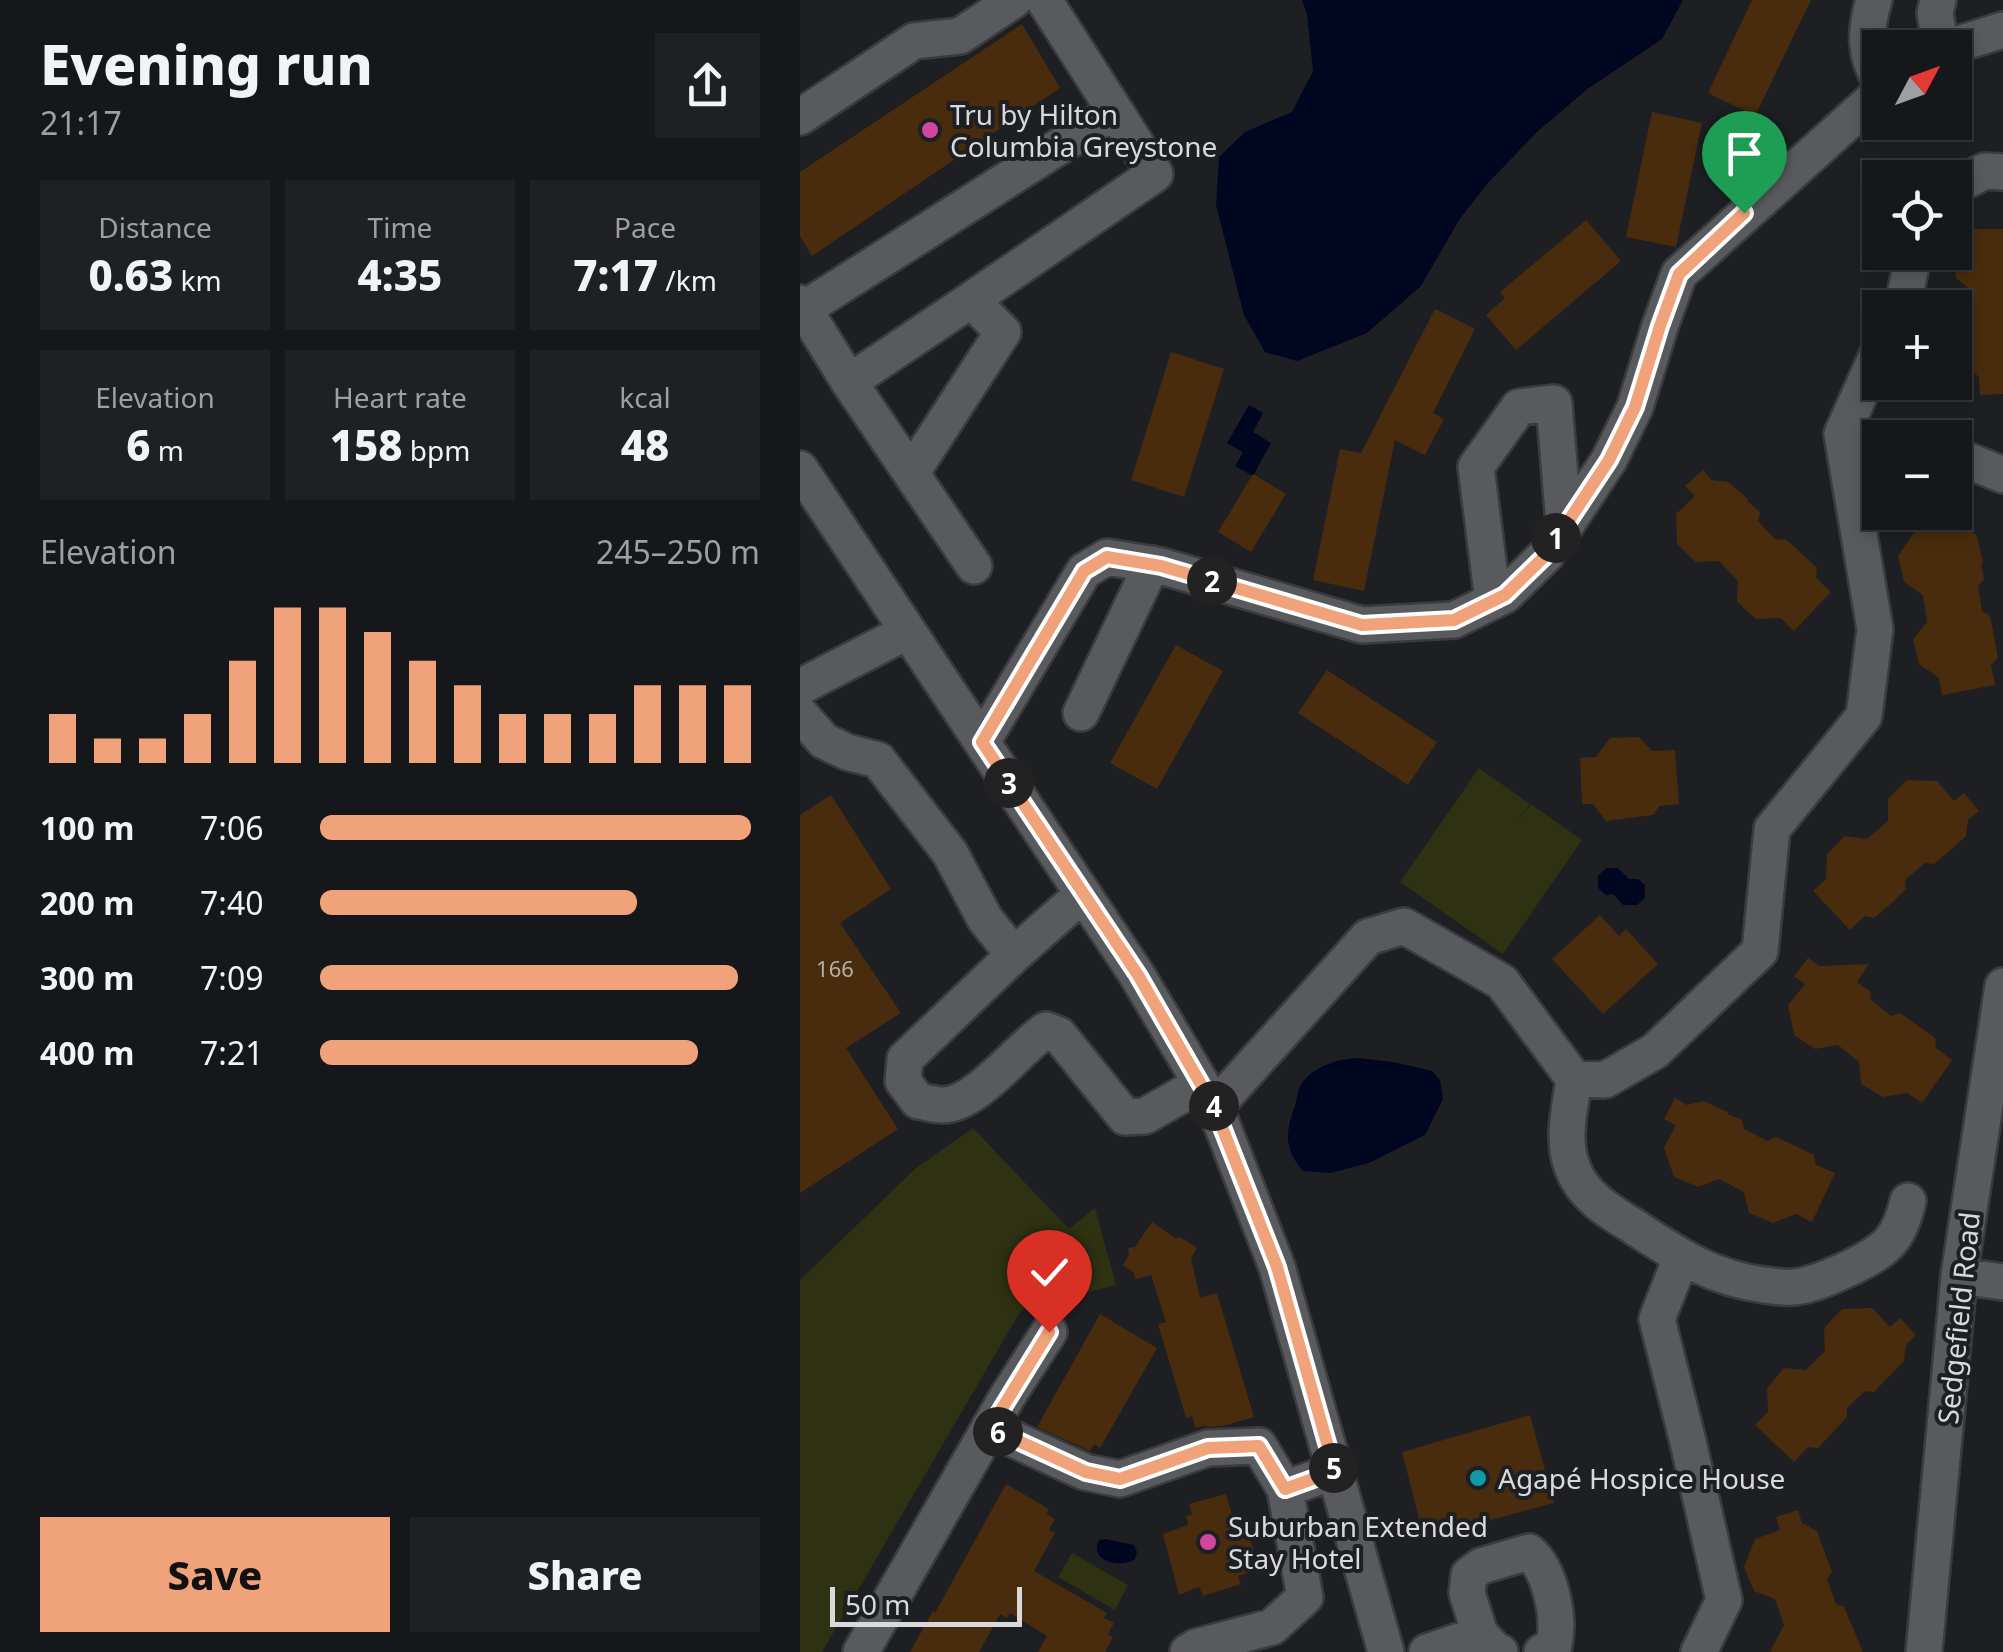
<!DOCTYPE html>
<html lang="en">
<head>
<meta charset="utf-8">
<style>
  :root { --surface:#16171a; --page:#1f2023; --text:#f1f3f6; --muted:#9e9fa2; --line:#353639; --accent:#f0a27a }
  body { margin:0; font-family:"Noto Sans",sans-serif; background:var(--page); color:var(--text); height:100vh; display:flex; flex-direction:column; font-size:38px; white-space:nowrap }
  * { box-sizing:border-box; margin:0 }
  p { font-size:32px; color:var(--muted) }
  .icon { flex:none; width:55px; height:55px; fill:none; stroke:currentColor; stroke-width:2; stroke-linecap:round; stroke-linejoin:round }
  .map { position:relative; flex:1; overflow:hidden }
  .drawer { display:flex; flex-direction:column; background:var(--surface); width:800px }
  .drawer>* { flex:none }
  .needle { width:65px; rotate:49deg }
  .fabs { position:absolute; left:1062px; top:30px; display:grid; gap:20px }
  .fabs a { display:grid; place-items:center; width:110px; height:110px; border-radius:0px; background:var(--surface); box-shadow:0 5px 15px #0003,0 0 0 2px var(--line); font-size:50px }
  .scale { position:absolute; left:30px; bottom:25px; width:192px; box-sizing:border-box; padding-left:10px; border:5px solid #d8d9db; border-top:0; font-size:28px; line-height:35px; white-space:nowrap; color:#d8d9db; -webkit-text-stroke:8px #1e1f22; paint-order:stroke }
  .pin { position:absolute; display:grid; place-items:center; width:85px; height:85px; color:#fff; margin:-102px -42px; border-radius:50% 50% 50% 0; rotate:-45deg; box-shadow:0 0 10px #0007 }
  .pin .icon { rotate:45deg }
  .km { position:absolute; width:50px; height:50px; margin:-25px; border-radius:50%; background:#222; color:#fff; font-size:28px; line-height:50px; text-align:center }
  .round { display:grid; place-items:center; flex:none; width:105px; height:105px; border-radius:0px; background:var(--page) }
  .overview { display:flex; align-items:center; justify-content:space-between; height:170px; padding:0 40px }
  h1 { font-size:55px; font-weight:800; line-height:75px }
  .stats { display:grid; grid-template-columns:repeat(3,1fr); gap:15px; height:170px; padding:10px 40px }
  .stats div { display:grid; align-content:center; border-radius:0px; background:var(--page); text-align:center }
  .stats b { font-size:42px; font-weight:800 }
  .stats small { font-size:28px; font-weight:400 }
  .stats p { font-size:28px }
  .chart { height:280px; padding:20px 40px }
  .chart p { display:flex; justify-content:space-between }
  .chart svg { width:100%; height:180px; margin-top:10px; stroke:var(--accent); stroke-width:6 }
  .primary-button { display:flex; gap:20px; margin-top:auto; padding:20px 40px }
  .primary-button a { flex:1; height:115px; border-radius:0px; background:var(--accent); color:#111; font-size:40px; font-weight:800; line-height:115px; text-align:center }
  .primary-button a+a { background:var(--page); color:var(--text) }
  ul { padding:0 40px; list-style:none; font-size:32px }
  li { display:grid; grid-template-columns:160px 120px 1fr; align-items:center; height:75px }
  li i { height:25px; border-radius:12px; background:var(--accent) }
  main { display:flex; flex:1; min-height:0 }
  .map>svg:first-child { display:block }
</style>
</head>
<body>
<main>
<section class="drawer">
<div class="overview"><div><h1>Evening run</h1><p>21:17</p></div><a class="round"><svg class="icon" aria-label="share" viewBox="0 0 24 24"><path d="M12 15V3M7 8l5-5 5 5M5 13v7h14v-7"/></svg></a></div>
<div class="stats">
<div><p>Distance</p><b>0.63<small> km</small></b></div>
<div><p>Time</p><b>4:35</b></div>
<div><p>Pace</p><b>7:17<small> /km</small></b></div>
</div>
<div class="stats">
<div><p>Elevation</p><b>6<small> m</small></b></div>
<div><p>Heart rate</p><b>158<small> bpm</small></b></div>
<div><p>kcal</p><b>48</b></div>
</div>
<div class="chart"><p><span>Elevation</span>245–250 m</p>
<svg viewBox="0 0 160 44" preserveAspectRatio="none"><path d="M5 44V32M15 44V38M25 44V38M35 44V32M45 44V19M55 44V6M65 44V6M75 44V12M85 44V19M95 44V25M105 44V32M115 44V32M125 44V32M135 44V25M145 44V25M155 44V25"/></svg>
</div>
<ul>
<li><b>100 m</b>7:06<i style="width:98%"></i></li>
<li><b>200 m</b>7:40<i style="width:72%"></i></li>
<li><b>300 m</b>7:09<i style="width:95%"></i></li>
<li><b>400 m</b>7:21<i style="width:86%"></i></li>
</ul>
<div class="primary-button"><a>Save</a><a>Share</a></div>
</section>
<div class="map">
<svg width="1203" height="1652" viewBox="0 0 1203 1652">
  <rect width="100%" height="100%" fill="#1e1f22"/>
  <path fill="#2e3112" d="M679 768 730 804 716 824 731 804 782 840 703 954 600 882Z
    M173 1128 269 1229 295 1208 316 1285 221 1310 22 1652H0V1280L116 1168Z
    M272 1553 328 1585 315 1610 258 1577Z"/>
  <path fill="#010621" d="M502 0H883L862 39 786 90 737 132 687 184 659 220 621 286 567 333 497 361 465 352 444 315 416 205 419 157 445 132 492 112 513 71 507 14Z
    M449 405 463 413 453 432 471 443 453 476 435 466 443 452 427 443Z
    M806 868H818L829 879H838L845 885V898L837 905H823L813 894 806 895 798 888V876Z
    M558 1058 593 1062 632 1071 640 1080 643 1099 625 1135 569 1163 530 1173 503 1171C484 1149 485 1133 495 1106 497 1099 498 1089 502 1083 515 1065 539 1059 558 1058Z
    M305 1539 334 1545 337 1552 335 1559C321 1569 288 1561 299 1540Z"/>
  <path fill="#482c0d" d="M952 0H1011L955 116 908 93Z
    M222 24 260 88 12 256 0 236V172Z
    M852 112 902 123 876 247 826 237Z
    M786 220 821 261 716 350 686 315 705 298 700 292Z
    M1174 229H1203V394L1180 395 1179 377 1161 361 1158 335 1174 320 1173 292 1156 278 1154 252Z
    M635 309 675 329 633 413 644 419 625 455 595 440 564 591 513 580 540 449 561 453Z
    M371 352 424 369 384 497 331 480Z
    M903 470 912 480 928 482 948 499 947 501 960 512 958 521 976 540 985 539 997 549 1017 568 1016 578 1031 592 994 631 981 618 956 619 937 602 938 581 919 561 896 562 877 544 876 514 895 496 885 486Z
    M453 474 486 494 451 552 418 532Z
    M1163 512 1165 526 1177 536 1183 563H1181L1184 579 1178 586 1182 611 1190 616 1193 631 1198 658 1191 665 1195 685 1142 695 1139 678 1119 664 1113 639 1127 622 1123 595 1104 582 1098 556 1115 531 1142 528 1140 514Z
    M376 645 423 671 357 789 310 763Z
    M527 670 637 742 608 785 498 713Z
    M839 737 852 751 875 750 879 804 859 806 853 815 806 821 793 804H782L780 758 796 757 810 738Z
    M1107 780 1137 781 1154 801 1164 793 1179 811 1168 820 1166 836 1146 854 1134 864 1125 863 1105 880 1106 889 1095 900 1074 918 1065 916 1050 930 1013 891 1026 879 1027 854 1045 836 1067 839 1088 821V799Z
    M31 795 91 889 40 923 101 1013 46 1048 98 1129 0 1193V815Z
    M800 915 819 936 826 929 858 964 803 1014 752 959Z
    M1008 958 1019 966 1069 964 1057 982 1070 991 1071 1000 1091 1016 1100 1013 1113 1022 1135 1038 1136 1048 1152 1060 1122 1103 1107 1093 1083 1097 1061 1084 1059 1062 1038 1045 1015 1049 994 1035 988 1005 1005 984 994 976Z
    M875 1098 887 1105 903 1101 928 1112 927 1114 942 1120 944 1129 967 1141 975 1137 989 1143 1014 1155 1016 1165 1035 1173 1012 1222 996 1214 973 1223 949 1213 944 1192 919 1179 898 1187 874 1177 864 1148 876 1125 864 1119Z
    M352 1222 375 1238 380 1237 397 1248 391 1258 400 1298 417 1293 454 1417 423 1426 406 1427V1425L396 1428 392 1416 386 1418 358 1324 366 1322 351 1275 335 1279 334 1273 323 1265 329 1255 328 1248 335 1247Z
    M1072 1308 1090 1327 1100 1318 1116 1335 1106 1345 1104 1361 1074 1392 1065 1391 1047 1408V1417L1018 1448 1008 1447 994 1462 955 1425 968 1412 967 1388 984 1368 1006 1370 1025 1351 1024 1328 1042 1309Z
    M300 1314 357 1348 300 1448 294 1444 290 1451 237 1427Z
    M730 1415 754 1503 624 1538 602 1452Z
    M206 1484 249 1509 246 1514 255 1519 249 1530 255 1533 234 1571 307 1613 304 1618 314 1623 308 1634 313 1637 305 1652H238L247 1636 210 1613 207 1618 200 1614 179 1652H110L133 1611 135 1613Z
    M426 1494 435 1525 444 1522 454 1551 443 1556 448 1573 438 1576 441 1584 403 1596 399 1587 379 1595 363 1534 388 1525 386 1516 392 1515 389 1504Z
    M998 1510 1002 1523 1017 1531 1032 1572 1027 1579 1036 1604 1044 1607 1063 1652H970L984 1625 975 1599 954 1591 944 1567 955 1539 980 1530 976 1517Z"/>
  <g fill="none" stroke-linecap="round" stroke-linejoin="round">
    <defs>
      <path id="minor" d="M1074 0C1065 30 1064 54 1080 81
        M1138 0 1135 13 1141 48
        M1146 48 1203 30
        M0 117 114 41 160 36 214 0
        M1155 186 1185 171 1203 172
        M171 300 355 174 315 111
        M0 303 4 309 315 111 244 0
        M1099 308 1105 295 1114 252
        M4 309 49 382 174 566
        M49 382 171 300 203 332 112 472
        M1155 458 1169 461 1203 475
        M0 469 337 975 415 1107 477 1267 586 1652
        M1050 483 1080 471
        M693 601 676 467 719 407 754 403 764 525
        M0 687 108 631
        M281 713 352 564
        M0 714 24 741 47 752 78 760 150 853 185 919 214 955
        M182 742 284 571 307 557 361 566 562 625 654 620 705 595 746 555 809 460 835 407 860 326 879 274 1080 93
        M283 894 214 955 105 1059 103 1081 118 1101C126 1102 135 1105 143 1105 176 1105 218 1049 246 1030L259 1035 325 1117 345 1116 401 1084
        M774 1079C770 1108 761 1141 773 1169 783 1196 810 1212 833 1226 877 1255 911 1278 964 1285 974 1286 984 1288 994 1287 1013 1285 1035 1275 1052 1267 1086 1250 1099 1240 1108 1201
        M415 1107 568 937 604 926 702 982 774 1079 805 1080 855 1051 960 951 972 829 1064 716 1075 629 1042 434 1080 349
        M881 1258 857 1319 888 1442 924 1600 899 1652
        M1159 1276 1203 1282
        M189 1428 285 1472 320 1479 408 1448 459 1446 485 1489
        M61 1652 207 1397 249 1332
        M388 1652 396 1647 472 1627 505 1597 485 1489 535 1471
        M627 1652 680 1634
        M700 1652 695 1650 680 1634 667 1593 669 1575 681 1566 729 1552C751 1571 760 1618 754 1645L742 1652
        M1124 1652 1159 1276 1203 986"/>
    </defs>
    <use href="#minor" stroke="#3a3b3e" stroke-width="40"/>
    <use href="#minor" stroke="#595a5e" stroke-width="35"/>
  </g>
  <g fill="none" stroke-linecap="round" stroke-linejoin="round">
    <defs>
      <path id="route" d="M249 1332 190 1428 286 1472 320 1479 408 1448 459 1446 485 1489 535 1471 477 1267 414 1107 338 975 182 742 284 571 307 557 361 566 562 625 654 620 705 595 746 555 809 460 835 407 860 326 879 274 944 213"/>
    </defs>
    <use href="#route" stroke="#fff" stroke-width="20"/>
    <use href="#route" stroke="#f0a27a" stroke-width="12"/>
  </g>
  <g fill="#d1479c" stroke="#1e1f22" stroke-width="4">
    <circle cx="130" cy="130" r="10"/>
    <circle cx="408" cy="1542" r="10"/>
  </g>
  <circle fill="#0f9aa8" stroke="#1e1f22" stroke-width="4" cx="678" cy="1478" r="10"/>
  <g text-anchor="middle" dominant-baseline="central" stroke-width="8" stroke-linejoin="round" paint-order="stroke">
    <g font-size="22" fill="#b4aea8">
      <text x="35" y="968">166</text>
    </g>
    <g font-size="28" fill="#d8d9db" stroke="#1e1f22" text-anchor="start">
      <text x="150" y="114">Tru by Hilton<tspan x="150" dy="32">Columbia Greystone</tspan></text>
      <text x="698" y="1478">Agapé Hospice House</text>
      <text x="428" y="1526">Suburban Extended<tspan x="428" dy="32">Stay Hotel</tspan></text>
    </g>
    <g font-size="28" fill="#d8d9db" stroke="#1e1f22">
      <text transform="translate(1158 1318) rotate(-84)">Sedgefield Road</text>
    </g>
  </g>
</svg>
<div class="fabs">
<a><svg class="needle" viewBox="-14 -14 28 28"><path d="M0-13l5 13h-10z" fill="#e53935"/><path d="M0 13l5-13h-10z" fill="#9e9fa2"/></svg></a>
<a><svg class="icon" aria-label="locate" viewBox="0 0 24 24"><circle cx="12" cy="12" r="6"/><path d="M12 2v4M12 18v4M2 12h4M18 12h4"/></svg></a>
<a>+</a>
<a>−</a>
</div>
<div class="scale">50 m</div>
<div class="pin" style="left:944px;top:213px;background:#1e9e55"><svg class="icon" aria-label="arrive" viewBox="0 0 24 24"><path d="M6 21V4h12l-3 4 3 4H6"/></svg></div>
<div class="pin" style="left:249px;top:1332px;background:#d93025"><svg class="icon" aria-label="check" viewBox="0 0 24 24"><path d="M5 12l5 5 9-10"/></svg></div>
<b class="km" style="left:756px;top:538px">1</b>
<b class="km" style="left:412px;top:581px">2</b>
<b class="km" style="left:209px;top:783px">3</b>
<b class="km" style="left:414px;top:1106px">4</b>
<b class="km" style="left:534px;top:1468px">5</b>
<b class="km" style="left:198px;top:1432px">6</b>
</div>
</main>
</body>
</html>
